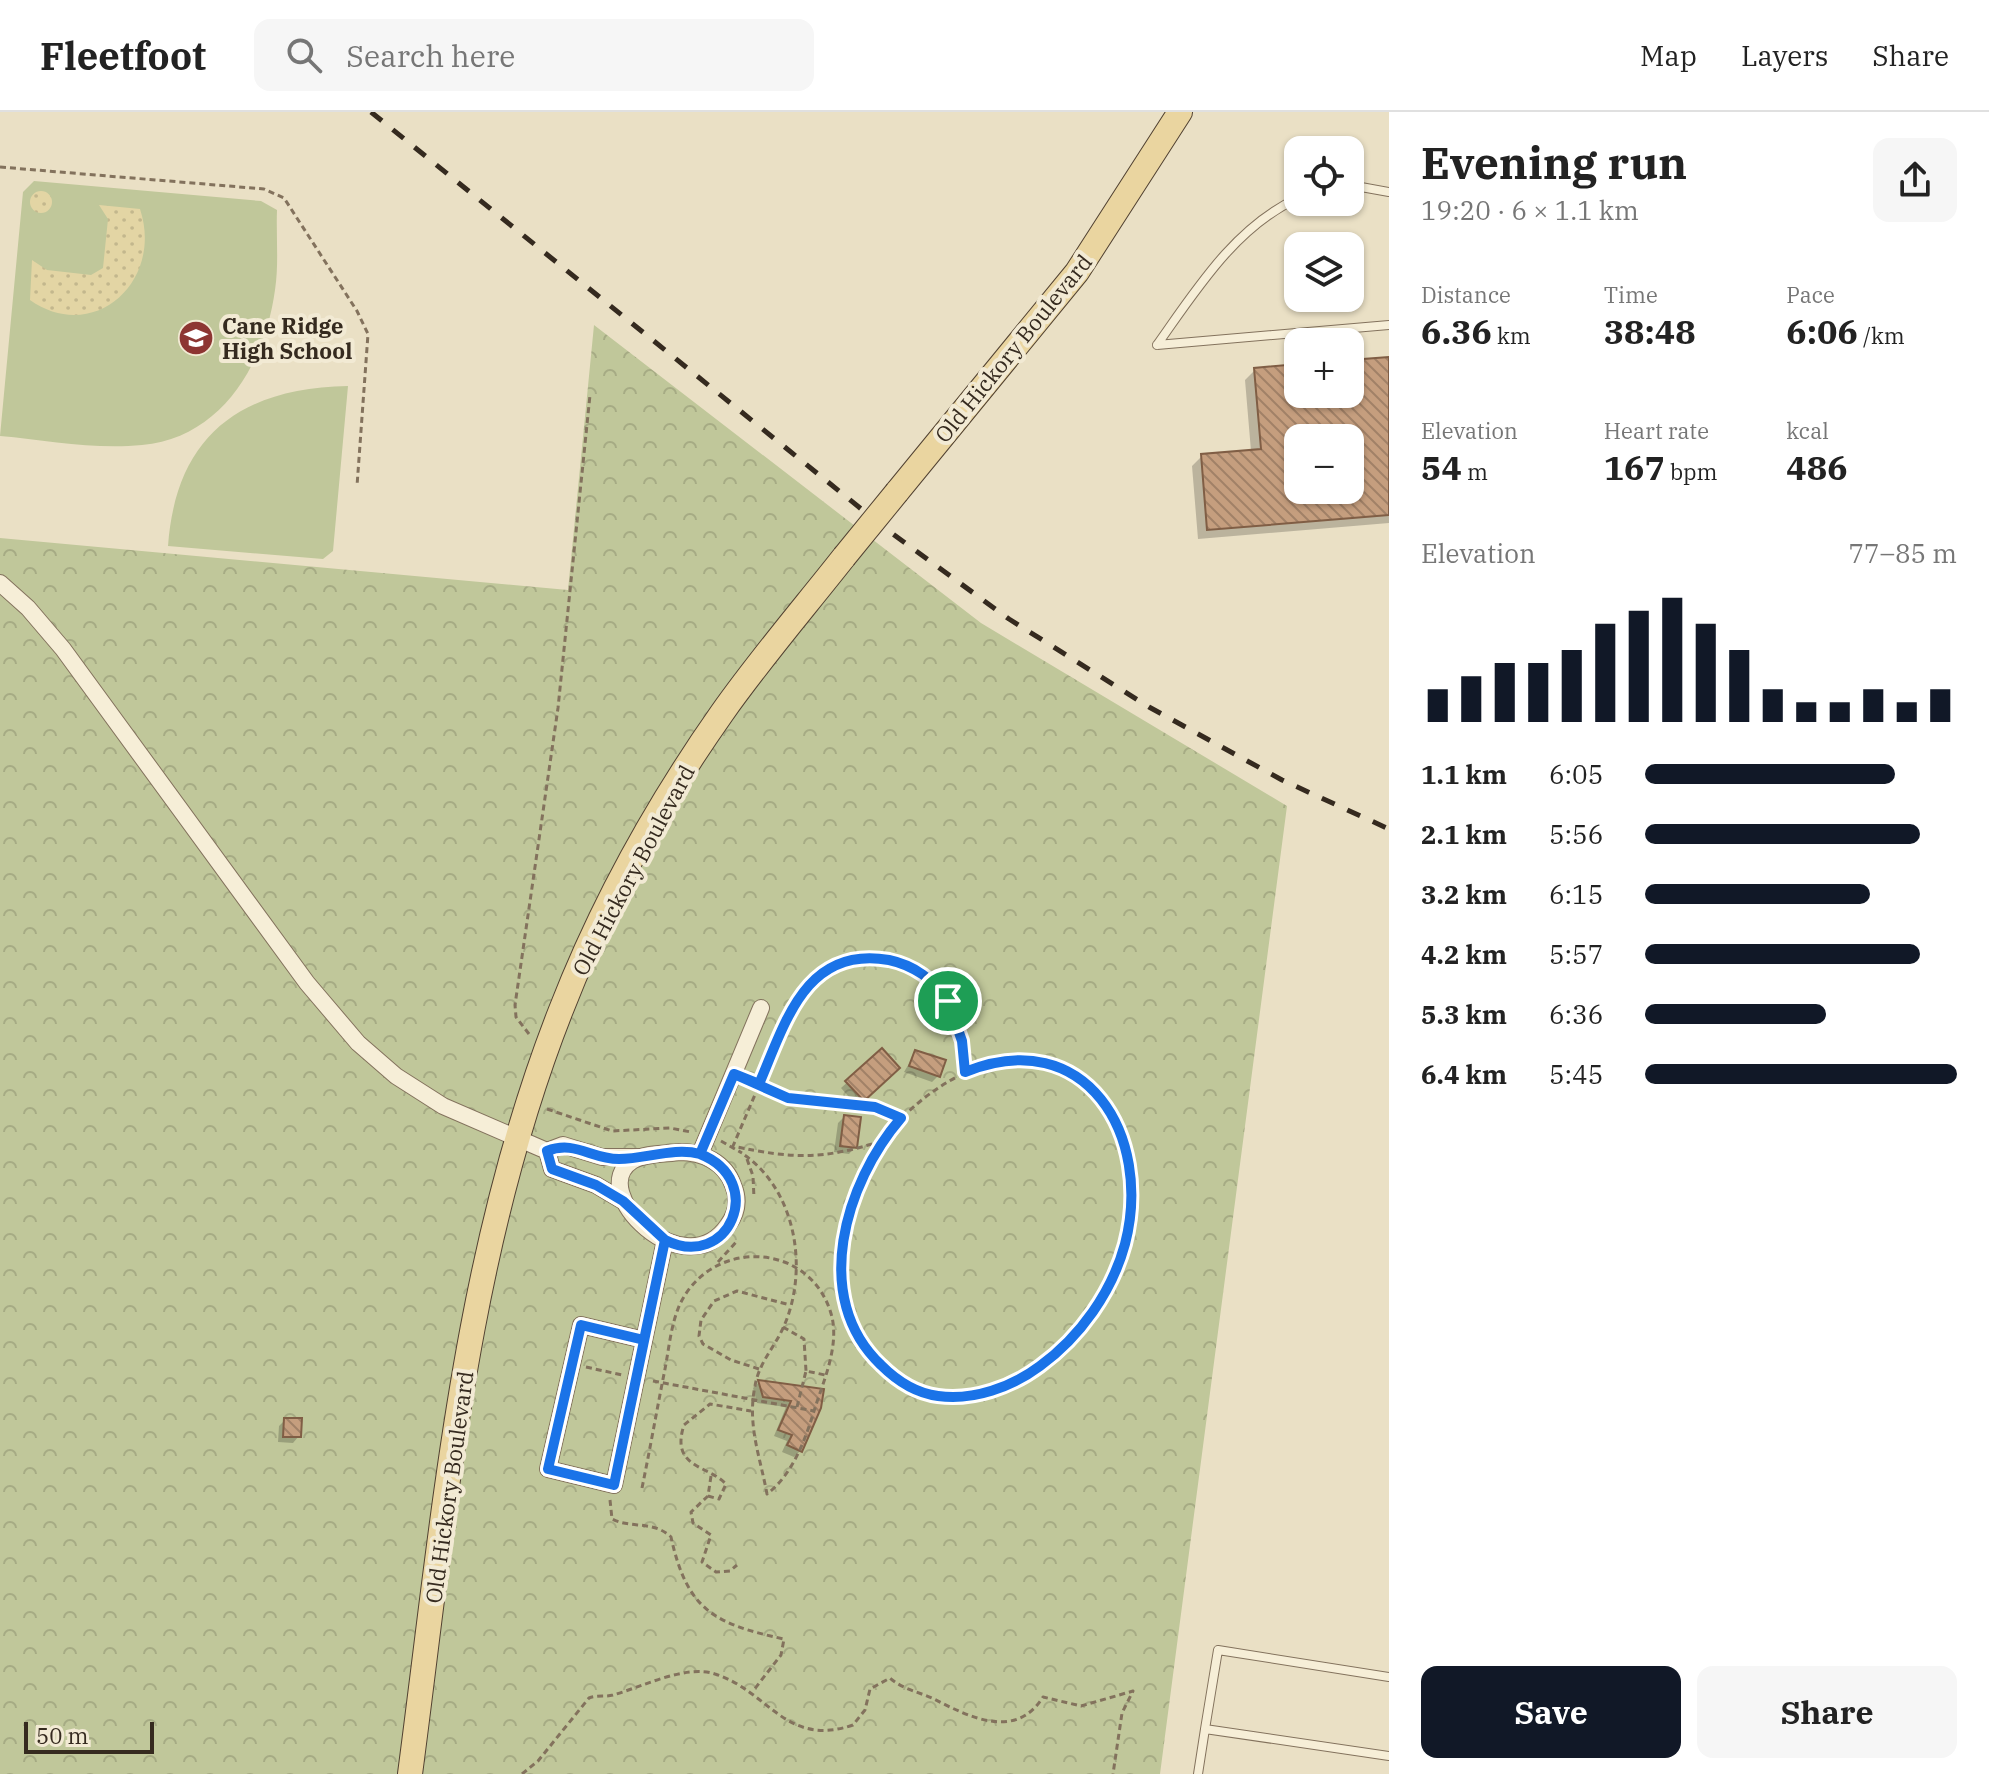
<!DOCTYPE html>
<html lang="en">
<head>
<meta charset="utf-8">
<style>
  :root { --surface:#fff; --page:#f6f6f6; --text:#222; --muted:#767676; --line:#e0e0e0; --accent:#111827 }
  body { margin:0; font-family:"IBM Plex Serif",serif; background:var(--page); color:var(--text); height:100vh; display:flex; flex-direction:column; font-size:30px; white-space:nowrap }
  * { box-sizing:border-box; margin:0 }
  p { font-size:26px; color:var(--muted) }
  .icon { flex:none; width:44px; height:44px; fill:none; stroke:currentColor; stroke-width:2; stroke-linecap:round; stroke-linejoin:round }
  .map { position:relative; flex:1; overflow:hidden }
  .side { display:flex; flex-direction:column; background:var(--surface); width:600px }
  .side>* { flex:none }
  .tools { position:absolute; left:1284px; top:24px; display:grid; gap:16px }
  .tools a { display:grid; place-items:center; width:80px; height:80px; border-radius:16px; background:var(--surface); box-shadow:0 2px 6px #0004; font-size:40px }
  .scale { position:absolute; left:24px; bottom:20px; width:130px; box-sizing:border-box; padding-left:8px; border:4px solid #352a1f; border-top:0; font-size:22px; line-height:28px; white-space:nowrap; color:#352a1f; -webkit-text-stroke:6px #f2ead4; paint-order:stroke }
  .pin { position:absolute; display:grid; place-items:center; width:68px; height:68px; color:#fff; margin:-34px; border:4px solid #fff; border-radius:50%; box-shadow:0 2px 8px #0007 }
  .round { display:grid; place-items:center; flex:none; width:84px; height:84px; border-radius:16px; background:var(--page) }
  .headline { display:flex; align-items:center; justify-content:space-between; height:136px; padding:0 32px }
  h1 { font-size:44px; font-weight:700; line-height:60px }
  .metrics { display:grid; grid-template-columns:repeat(3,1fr); gap:12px; height:136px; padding:8px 32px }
  .metrics div { display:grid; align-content:center }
  .metrics b { font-size:34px; font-weight:700 }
  .metrics small { font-size:22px; font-weight:400 }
  .metrics p { font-size:22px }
  .chart { height:224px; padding:16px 32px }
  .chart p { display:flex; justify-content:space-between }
  .chart svg { width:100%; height:144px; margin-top:8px; stroke:var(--accent); stroke-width:6 }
  .button { display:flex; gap:16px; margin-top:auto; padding:16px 32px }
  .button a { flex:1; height:92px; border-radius:16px; background:var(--accent); color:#fff; font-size:32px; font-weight:700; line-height:92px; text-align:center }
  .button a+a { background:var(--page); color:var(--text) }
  ul { padding:0 32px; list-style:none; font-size:26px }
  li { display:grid; grid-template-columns:128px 96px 1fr; align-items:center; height:60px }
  li i { height:20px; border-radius:10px; background:var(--accent) }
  header { display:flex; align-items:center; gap:48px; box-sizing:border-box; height:112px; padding:0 40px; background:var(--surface); border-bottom:2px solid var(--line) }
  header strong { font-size:38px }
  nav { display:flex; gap:44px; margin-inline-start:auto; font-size:28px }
  .search { width:560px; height:72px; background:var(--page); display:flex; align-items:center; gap:20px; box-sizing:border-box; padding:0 28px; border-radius:16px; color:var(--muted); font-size:30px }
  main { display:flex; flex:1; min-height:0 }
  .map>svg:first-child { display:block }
</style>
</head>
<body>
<header>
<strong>Fleetfoot</strong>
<div class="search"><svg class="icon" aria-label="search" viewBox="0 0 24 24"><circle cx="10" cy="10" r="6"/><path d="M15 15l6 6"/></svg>Search here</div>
<nav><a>Map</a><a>Layers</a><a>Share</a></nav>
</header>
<main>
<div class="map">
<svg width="1389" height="1662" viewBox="0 0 1389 1662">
  <defs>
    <pattern id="forest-crowns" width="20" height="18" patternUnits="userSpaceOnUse" patternTransform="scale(2)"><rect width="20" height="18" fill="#c0c79a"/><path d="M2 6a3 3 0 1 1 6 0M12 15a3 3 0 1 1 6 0" fill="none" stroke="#a6ab84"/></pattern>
    <pattern id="sand-dots" width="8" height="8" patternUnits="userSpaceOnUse" patternTransform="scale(2)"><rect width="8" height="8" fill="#e3d5a4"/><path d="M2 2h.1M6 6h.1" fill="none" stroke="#c3b78d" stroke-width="1.8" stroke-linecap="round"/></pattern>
    <pattern id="building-back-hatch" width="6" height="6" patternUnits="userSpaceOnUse" patternTransform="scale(2)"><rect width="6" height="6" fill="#c59e7e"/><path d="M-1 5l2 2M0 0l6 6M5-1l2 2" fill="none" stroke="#a18167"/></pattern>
  </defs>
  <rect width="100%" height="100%" fill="#eae0c5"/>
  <path fill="#c0c79a" d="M34 69 261 89 277 98C276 124 279 152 275 178 265 251 222 326 142 333 95 338 46 328 0 324L23 80Z
    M348 274 333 439 323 447 168 434C176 324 240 276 348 274Z"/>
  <path fill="url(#forest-crowns)" d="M594 213 981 511 1287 694 1160 1662H0V426L568 478Z"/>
  <path fill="url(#sand-dots)" d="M30 90a11 11 0 1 1 22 0a11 11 0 1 1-22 0Z
    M99 93 140 97C164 169 94 233 30 188L32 148 47 158 91 163 103 156 108 107Z"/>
  <path fill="#0003" fill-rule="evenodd" d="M1389 247V411L1198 427 1192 354 1202 344 1251 339 1245 268 1255 258 1298 254V282H1350V250ZM1298 326H1350V378H1298Z
    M882 939 897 955 856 993 841 976Z
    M916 940 938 964 932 970 904 960Z
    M844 1005 855 1035 849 1042 834 1040 838 1011Z
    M759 1270 822 1279 800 1339 794 1345 782 1340 787 1329 774 1324 786 1295 757 1291 753 1276Z
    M285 1308 299 1324 293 1331 278 1330 279 1314Z"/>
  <path fill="url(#building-back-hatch)" stroke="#805e45" stroke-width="2" fill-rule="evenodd" d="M1389 245V403L1207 418 1201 342 1261 337 1254 256 1298 252V282H1350V248ZM1298 326H1350V378H1298Z
    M882 936 900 956 864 989 845 969Z
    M915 938 946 948 940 965 909 954Z
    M844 1003 861 1005 857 1036 840 1034Z
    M758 1268 824 1277 821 1296 802 1340 787 1333 792 1323 778 1318 791 1289 763 1285Z
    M284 1306H302L301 1325H283Z"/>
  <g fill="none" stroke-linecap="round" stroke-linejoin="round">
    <defs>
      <path id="lane" d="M1350 73 1389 80
        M1157 233 1389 213
        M1157 233C1196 178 1235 115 1298 86
        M1205 1617 1218 1538 1389 1565
        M1198 1662 1205 1617 1389 1644"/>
      <path id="street" d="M0 471 28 496 63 537 307 871 358 931 396 964 443 994 547 1039 563 1033 602 1045H640
        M547 1039 552 1057 596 1073 623 1089
        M680 1040C702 1040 725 1050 733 1073 739 1087 737 1101 728 1113 685 1177 585 1079 632 1049 645 1041 665 1042 680 1040Z
        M700 1042 761 896
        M644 1228 581 1213 548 1357 614 1373 665 1128"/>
      <path id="primary" d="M897 380 1077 160 1180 0
        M410 1662C444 1405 465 1141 561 898 601 795 658 692 722 601 760 547 803 497 844 445"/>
    </defs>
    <use href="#lane" stroke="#83725d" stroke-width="10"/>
    <use href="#street" stroke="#83725d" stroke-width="18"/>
    <use href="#primary" stroke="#514131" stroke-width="26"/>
    <path stroke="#83725d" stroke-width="3" stroke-dasharray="6 4" stroke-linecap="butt" d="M0 55 264 77 284 86 357 199 368 222 357 374
      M529 922 516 905 515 893 558 596 590 283
      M1005 947C1208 944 1139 1260 975 1282 942 1286 916 1284 890 1262 813 1197 837 1073 901 1007 929 978 965 956 1005 947Z
      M749 968 788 986 875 995 901 1006
      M547 997 612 1019 670 1016 691 1020
      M721 1029 742 1041
      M882 1029C822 1048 793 1047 733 1034 745 1006 757 978 769 950 796 887 830 816 913 857 953 877 963 919 965 960
      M747 1047 753 1064 754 1086
      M718 1150 737 1129
      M783 1215 804 1227 806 1259
      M586 1255 622 1263
      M759 1257 731 1248 703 1232 699 1224 701 1208 714 1189 737 1179 790 1193
      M653 1269 814 1299
      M797 1295 806 1259 825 1263
      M711 1364 708 1384 691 1400 693 1411 711 1423 702 1450 716 1460 730 1459 737 1453
      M642 1376C650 1337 657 1297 665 1257 669 1236 671 1212 680 1192 713 1124 813 1130 832 1205 839 1236 823 1270 814 1299 805 1329 792 1363 767 1382 760 1344 747 1313 755 1274 759 1250 775 1235 784 1214 809 1157 796 1078 743 1042
      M708 1384 719 1387 726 1372C708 1353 670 1356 684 1313L710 1292 751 1299
      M610 1388 612 1407C632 1417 653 1408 671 1425 687 1498 714 1512 784 1527L781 1543 753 1579
      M522 1662 538 1649 589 1586C597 1583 605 1585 613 1583 642 1575 686 1552 715 1562 769 1579 785 1636 853 1613L865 1598 870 1577 890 1566C902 1577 919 1580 934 1587 971 1606 1016 1628 1043 1585L1081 1594 1133 1579 1122 1601 1113 1662"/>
    <use href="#lane" stroke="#f6eed7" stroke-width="8"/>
    <use href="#street" stroke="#f6eed7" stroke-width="16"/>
    <use href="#primary" stroke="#ead5a0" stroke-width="24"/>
    <path stroke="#352a1f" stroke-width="5" stroke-dasharray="14 14" stroke-linecap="butt" d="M371 0 886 417 1009 507 1149 595 1282 668 1389 717"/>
    <defs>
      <path id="primary-bridge" d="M844 445 897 380"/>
    </defs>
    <use href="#primary-bridge" stroke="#514131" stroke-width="26" stroke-linecap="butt"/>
    <use href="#primary-bridge" stroke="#ead5a0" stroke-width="24"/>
  </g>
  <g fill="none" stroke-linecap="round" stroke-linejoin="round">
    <defs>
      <path id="route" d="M948 889C935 868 913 853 889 848 805 833 785 912 759 972L734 962 700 1042C674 1035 646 1047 619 1047 591 1047 575 1028 547 1039L552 1057 596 1073 623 1089 665 1128 614 1373 548 1357 581 1213 644 1228 665 1128C729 1160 768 1069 700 1042L734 962 788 986 875 995 901 1006C845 1071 810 1186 881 1253 897 1269 915 1281 938 1284 973 1289 1012 1275 1040 1254 1080 1225 1112 1180 1125 1132 1153 1024 1086 911 965 960L962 929 948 889"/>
    </defs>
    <use href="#route" stroke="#fff" stroke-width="16"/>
    <use href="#route" stroke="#1a73e8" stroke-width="10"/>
  </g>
  <defs>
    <symbol id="school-disc" viewBox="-11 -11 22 22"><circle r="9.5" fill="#8d3532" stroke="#f2ead4"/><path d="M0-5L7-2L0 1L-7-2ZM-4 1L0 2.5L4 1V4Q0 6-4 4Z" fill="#fff"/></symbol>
  </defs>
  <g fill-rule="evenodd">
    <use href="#school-disc" x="176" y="206" width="40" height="40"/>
  </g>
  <g text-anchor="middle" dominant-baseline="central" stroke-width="8" stroke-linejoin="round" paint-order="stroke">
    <g font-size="22" font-weight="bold" fill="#352a1f" stroke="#f2ead4" text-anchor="start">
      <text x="222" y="213">Cane Ridge<tspan x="222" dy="25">High School</tspan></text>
    </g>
    <g font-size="22" fill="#352a1f" stroke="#f2ead4">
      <text transform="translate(1013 236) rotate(-51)">Old Hickory Boulevard</text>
      <text transform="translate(633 758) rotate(-62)">Old Hickory Boulevard</text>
      <text transform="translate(449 1375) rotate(-82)">Old Hickory Boulevard</text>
    </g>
  </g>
</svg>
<div class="tools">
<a><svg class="icon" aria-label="locate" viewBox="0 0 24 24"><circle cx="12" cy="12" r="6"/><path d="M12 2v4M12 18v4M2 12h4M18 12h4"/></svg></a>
<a><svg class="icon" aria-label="layers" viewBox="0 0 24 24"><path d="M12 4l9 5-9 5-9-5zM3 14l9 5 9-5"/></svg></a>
<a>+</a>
<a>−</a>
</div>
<div class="scale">50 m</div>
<div class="pin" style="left:948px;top:889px;background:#1e9e55"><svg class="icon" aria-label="arrive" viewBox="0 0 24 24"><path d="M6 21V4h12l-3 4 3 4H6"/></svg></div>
</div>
<section class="side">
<div class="headline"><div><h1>Evening run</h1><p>19:20 · 6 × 1.1 km</p></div><a class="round"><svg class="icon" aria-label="share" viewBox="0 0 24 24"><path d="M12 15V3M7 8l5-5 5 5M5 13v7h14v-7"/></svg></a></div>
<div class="metrics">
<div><p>Distance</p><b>6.36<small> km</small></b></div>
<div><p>Time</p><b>38:48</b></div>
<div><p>Pace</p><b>6:06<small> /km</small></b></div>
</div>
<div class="metrics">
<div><p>Elevation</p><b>54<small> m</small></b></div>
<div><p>Heart rate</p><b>167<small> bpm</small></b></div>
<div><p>kcal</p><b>486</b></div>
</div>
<div class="chart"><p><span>Elevation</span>77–85 m</p>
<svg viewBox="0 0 160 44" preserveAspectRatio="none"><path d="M5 44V34M15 44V30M25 44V26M35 44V26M45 44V22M55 44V14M65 44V10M75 44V6M85 44V14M95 44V22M105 44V34M115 44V38M125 44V38M135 44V34M145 44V38M155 44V34"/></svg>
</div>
<ul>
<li><b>1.1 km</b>6:05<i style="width:80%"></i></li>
<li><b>2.1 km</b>5:56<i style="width:88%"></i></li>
<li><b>3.2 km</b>6:15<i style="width:72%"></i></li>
<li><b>4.2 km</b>5:57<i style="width:88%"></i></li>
<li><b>5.3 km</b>6:36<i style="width:58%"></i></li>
<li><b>6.4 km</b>5:45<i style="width:100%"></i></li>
</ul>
<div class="button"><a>Save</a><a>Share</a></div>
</section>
</main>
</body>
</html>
